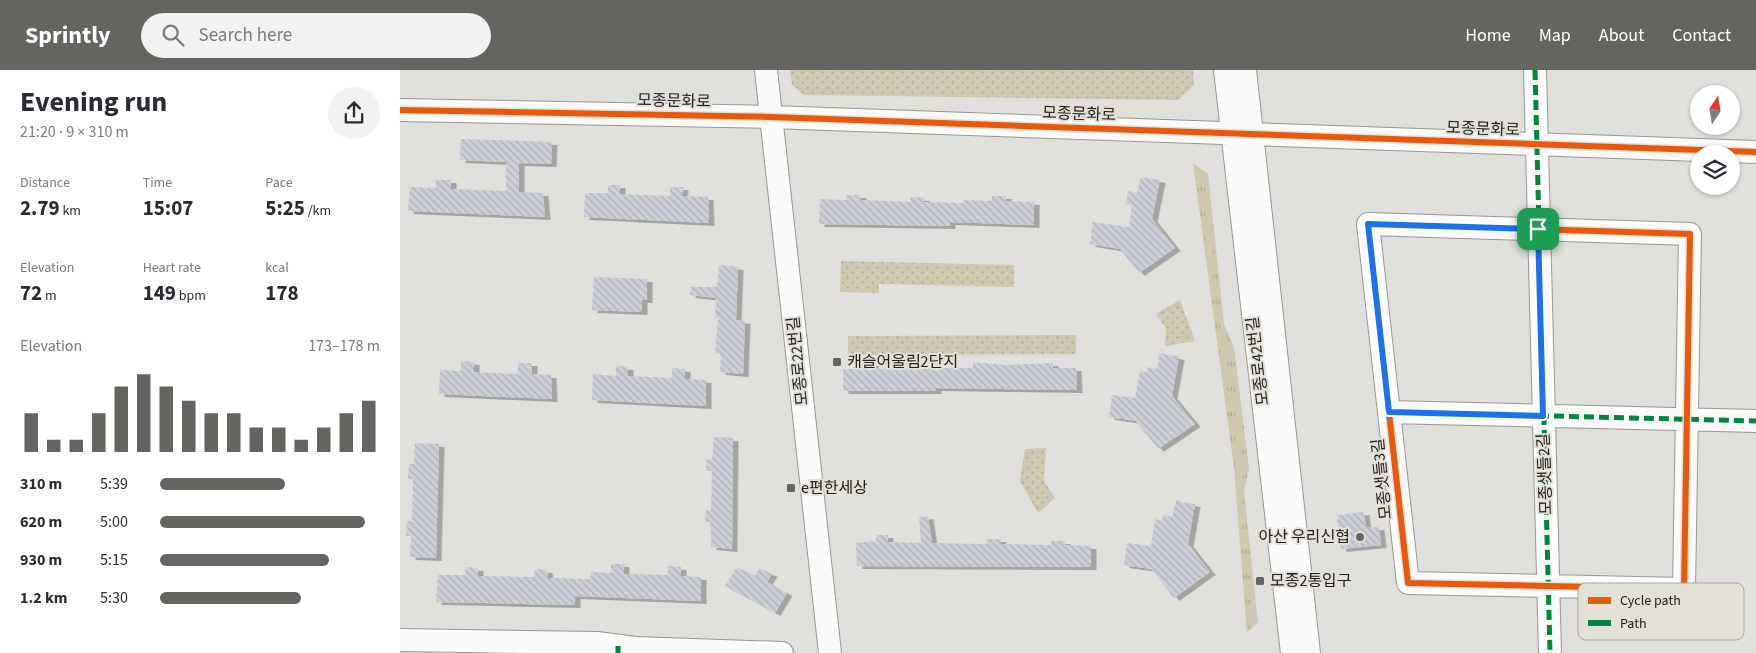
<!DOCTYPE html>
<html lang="en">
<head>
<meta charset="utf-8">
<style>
  :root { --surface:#fff; --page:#f2f2f3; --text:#2b2b33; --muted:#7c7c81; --accent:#646460 }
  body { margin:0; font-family:"Source Sans 3","Noto Sans KR",sans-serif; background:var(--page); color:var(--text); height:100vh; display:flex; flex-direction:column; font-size:19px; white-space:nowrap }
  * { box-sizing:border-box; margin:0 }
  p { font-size:16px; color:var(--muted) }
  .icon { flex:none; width:28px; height:28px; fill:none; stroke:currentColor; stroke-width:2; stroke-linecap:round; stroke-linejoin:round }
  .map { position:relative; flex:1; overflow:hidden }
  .sheet { display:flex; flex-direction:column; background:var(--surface); width:400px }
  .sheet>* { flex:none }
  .needle { width:32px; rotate:12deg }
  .tools { position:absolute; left:1290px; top:15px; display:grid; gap:10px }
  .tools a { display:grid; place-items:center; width:50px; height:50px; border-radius:50%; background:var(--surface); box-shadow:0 1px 4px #0004; font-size:25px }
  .pin { position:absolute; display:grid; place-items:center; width:42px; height:42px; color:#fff; margin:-21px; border-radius:10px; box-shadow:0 2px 8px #0006 }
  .round { display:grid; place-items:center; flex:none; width:52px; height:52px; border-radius:26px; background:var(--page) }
  .overview { display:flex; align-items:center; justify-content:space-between; height:85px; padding:0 20px }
  h1 { font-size:28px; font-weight:700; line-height:38px }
  .figures { display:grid; grid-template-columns:repeat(3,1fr); gap:8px; height:85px; padding:5px 20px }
  .figures div { display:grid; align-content:center }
  .figures b { font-size:21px; font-weight:700 }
  .figures small { font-size:14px; font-weight:400 }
  .figures p { font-size:14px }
  .chart { height:140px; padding:10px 20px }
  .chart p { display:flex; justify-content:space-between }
  .chart svg { width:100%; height:90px; margin-top:5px; stroke:var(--accent); stroke-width:6 }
  ul { padding:0 20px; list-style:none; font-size:16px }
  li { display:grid; grid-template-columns:80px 60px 1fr; align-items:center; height:38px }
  li i { height:12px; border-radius:6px; background:var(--accent) }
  header { display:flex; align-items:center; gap:30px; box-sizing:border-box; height:70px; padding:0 25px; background:var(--accent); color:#fff }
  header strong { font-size:24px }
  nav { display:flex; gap:28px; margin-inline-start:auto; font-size:18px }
  .search { width:350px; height:45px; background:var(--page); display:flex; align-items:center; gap:12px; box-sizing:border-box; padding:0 18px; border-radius:28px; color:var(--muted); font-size:19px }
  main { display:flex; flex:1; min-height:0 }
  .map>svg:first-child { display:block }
</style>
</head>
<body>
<header>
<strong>Sprintly</strong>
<div class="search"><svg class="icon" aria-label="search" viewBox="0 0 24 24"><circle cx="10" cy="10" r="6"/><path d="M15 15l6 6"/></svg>Search here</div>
<nav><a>Home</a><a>Map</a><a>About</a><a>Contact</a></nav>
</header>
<main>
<section class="sheet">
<div class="overview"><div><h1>Evening run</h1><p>21:20 · 9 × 310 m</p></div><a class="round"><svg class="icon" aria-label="share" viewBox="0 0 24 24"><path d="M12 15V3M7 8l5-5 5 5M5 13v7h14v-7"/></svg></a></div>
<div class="figures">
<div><p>Distance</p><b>2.79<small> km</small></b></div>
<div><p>Time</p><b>15:07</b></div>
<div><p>Pace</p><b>5:25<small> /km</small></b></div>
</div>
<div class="figures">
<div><p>Elevation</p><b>72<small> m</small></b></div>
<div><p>Heart rate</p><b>149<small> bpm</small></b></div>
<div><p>kcal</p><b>178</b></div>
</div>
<div class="chart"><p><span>Elevation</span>173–178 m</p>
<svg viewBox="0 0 160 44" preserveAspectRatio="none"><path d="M5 44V25M15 44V38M25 44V38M35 44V25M45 44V12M55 44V6M65 44V12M75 44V19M85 44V25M95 44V25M105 44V32M115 44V32M125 44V38M135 44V32M145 44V25M155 44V19"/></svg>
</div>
<ul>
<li><b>310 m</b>5:39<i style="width:57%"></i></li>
<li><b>620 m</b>5:00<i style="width:93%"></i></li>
<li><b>930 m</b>5:15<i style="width:77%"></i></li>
<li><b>1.2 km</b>5:30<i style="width:64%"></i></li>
</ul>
</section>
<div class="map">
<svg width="1356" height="583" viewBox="0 0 1356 583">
  <defs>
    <pattern id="grass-tufts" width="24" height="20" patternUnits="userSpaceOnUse" patternTransform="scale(1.25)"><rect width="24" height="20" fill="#cec8b1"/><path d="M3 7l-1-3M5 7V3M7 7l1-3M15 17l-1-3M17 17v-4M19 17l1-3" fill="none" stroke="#b1ac98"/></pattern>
    <pattern id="park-dots" width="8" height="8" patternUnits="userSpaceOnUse" patternTransform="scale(1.25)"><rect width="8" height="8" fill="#cec8b1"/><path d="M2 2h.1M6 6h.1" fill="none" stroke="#b1ac98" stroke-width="1.8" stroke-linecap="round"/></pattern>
    <pattern id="building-back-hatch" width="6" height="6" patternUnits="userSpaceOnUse" patternTransform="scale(1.25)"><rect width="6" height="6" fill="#cdcfd8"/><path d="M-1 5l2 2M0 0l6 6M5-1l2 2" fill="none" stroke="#b0b1b9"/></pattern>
    <filter id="shadow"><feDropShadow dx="5.5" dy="3" stdDeviation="0" flood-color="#0004"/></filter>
  </defs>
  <rect width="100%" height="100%" fill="#e0dfdb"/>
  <path fill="url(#grass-tufts)" d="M793 93 808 104 824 254 834 277 849 399 844 421 858 552 847 563 834 398Z"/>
  <path fill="url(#park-dots)" d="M390 0H793L794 15 778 30 404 25 392 15Z
    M441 191 614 195V217L479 214V223L440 222Z
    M780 230 795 271 765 276 766 258 756 244Z
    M676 265V284L448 285V266Z
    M646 378 644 411 655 428 638 443 620 411 625 379Z"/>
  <path fill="url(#building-back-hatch)" filter="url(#shadow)" d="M61 69 152 72 151 94 119 93V122L143 123 145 147 8 141 10 117 36 118V110H51V119L106 121V92L60 90Z
    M741 107 760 110 752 149 775 178 739 203 720 179 690 174 693 152 729 157 732 135 726 134 728 121 737 123Z
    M208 115H220V124L270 126V117H283L282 126 308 127 309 153 184 147 185 123H208Z
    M446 125H461V130L511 132 510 127 524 128V132L563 133V130L592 131V126H606L605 131 634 132V155L550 152V156L419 154 420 129 446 130Z
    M319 195 338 197 336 250 345 251 343 304 320 302 321 284 315 283 318 248H315L316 228 290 225 291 217H317Z
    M194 207 247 209V230H242V242L192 240Z
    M760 283 779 287 772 326 795 354 758 379 736 351 709 347 712 325 735 328 740 301 747 303 748 297 757 299Z
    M61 291 74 292V302L118 304V293H132V304L151 305 152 329 39 324 40 300 61 301Z
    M573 292 604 295 653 293V298H676L677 320 536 318V321H443V299H462L461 293H473V299L507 298V294H519V298H573Z
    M216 296 228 297V306L272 308V298L285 299V309L306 310V336L192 330 193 304 216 306Z
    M314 367 333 368 332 479 311 477V452H305L306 440H311L312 401H306L307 389 312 390Z
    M15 373 39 374 36 488 10 487 11 466H6L7 451H12L13 409H8L9 394H14Z
    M776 431 795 434 788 474 810 502 774 528 751 499 724 495 727 473 751 476 755 449 762 451 763 445 772 447Z
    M964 442 966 458 979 457 981 475 941 479 937 445Z
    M528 446 532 473 587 474V469H601L600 474 651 475V471H665V475L691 476V497L457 496 456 473 476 471V465H488V472L521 473 519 447Z
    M211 494H224V504L268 505V496L281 497V506L301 507V531L175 526V535L36 532 38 505H65L66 497 78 498V506L134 507 135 499 147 500 148 508 190 509 191 502 211 503Z
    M337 497 355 506 359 498 372 504 367 512 387 523 375 543 325 516Z"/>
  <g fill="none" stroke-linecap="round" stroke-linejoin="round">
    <defs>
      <path id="minor" d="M366 0 430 583
        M825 0 892 583
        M845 0 909 583
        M1135 0 1150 583
        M0 40 371 47 1356 82
        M968 154 1290 164 1284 519 1008 513Z
        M989 342 1356 351
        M0 570 197 573 236 578 382 583"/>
    </defs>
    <use href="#minor" stroke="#989794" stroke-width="24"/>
    <use href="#minor" stroke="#fafafa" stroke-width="22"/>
    <path stroke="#00873e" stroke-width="5" stroke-dasharray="10 5" stroke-linecap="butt" d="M1135 0 1150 583
      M989 342 1356 351
      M218 583V576"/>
    <defs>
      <path id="cycleway" d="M0 40 371 47 1356 82
        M968 154 1290 164 1284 519 1008 513Z"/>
    </defs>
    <use href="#cycleway" stroke="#e3e0d8" stroke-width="9"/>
    <use href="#cycleway" stroke="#e8590c" stroke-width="6"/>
  </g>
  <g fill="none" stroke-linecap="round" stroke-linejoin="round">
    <defs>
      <path id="route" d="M968 154 1138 159 1143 346 989 342Z"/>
    </defs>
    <use href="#route" stroke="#fff" stroke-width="10"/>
    <use href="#route" stroke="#1a73e8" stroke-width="6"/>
  </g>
  <g fill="#646460" stroke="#e3e0d8" stroke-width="2">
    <rect x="432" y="287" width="10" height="10" rx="2.5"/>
    <rect x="386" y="413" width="10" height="10" rx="2.5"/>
    <circle cx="960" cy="467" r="5"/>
    <rect x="855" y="506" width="10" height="10" rx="2.5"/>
  </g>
  <g text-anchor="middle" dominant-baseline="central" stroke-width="4" stroke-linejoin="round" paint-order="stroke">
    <g font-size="16" fill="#22211e" stroke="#e3e0d8">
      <text transform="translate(274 31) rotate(1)">모종문화로</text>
      <text transform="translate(679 44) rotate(2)">모종문화로</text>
      <text transform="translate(1083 59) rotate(2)">모종문화로</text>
      <text transform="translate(398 291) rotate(-96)">모종로22번길</text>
      <text transform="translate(858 291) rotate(-97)">모종로42번길</text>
      <text transform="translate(1145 404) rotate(-92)">모종샛들2길</text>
      <text transform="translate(982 409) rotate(-96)">모종샛들3길</text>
    </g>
    <g font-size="16" fill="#22211e" stroke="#e3e0d8" text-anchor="start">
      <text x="447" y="292">캐슬어울림2단지</text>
      <text x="401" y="418">e편한세상</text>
      <text x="950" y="467" text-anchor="end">아산 우리신협</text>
      <text x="870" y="511">모종2통입구</text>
    </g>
  </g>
  <rect x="1178" y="513" width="166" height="57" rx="8" fill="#e3e0d8" stroke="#a9a7a0" stroke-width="1"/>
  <rect x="1188" y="527" width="23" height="7" fill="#e8590c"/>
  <rect x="1188" y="550" width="23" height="6" fill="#00873e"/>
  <g font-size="14" fill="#22211e">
    <text x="1220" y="535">Cycle path</text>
    <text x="1220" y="558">Path</text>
  </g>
</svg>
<div class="tools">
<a><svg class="needle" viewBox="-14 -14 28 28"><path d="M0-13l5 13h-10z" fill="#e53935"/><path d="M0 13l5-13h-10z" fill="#7c7c81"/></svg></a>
<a><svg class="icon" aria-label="layers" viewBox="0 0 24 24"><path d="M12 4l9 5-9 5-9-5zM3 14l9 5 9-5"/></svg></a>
</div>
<div class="pin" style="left:1138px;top:159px;background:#1e9e55"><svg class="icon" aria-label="arrive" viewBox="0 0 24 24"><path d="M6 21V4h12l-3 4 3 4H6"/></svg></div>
</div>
</main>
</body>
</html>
